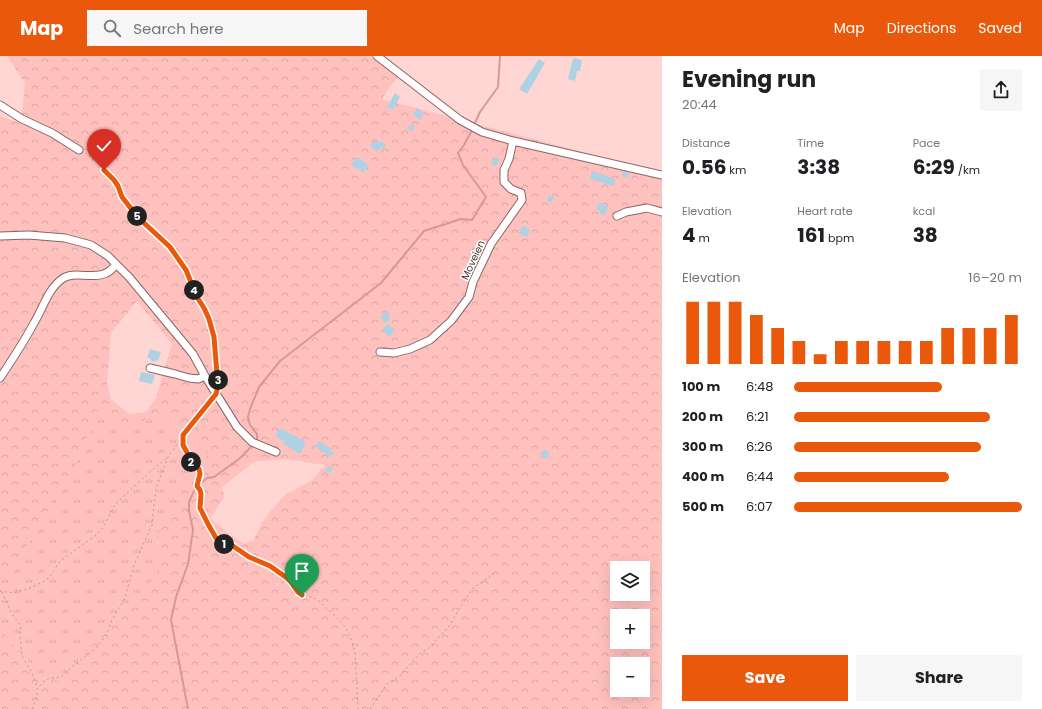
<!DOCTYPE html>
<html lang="en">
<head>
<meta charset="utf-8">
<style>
  :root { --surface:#fff; --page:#f6f6f6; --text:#202124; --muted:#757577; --accent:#ea580c }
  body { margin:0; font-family:Poppins,sans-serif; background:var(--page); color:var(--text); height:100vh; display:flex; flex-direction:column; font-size:15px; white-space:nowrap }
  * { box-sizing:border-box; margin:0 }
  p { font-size:13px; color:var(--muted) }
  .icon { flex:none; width:22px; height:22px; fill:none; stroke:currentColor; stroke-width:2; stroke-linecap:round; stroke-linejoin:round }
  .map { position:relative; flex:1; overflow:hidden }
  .drawer { display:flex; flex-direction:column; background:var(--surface); width:380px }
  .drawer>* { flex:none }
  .fabs { position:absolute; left:610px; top:505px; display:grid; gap:8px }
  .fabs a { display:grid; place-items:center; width:40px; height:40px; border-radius:0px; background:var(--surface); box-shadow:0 4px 16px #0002; font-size:20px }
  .pin { position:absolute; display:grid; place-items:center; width:34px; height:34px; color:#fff; margin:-41px -17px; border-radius:50% 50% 50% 0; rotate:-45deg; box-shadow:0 0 4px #0007 }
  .pin .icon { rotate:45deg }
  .km { position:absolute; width:20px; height:20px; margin:-10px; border-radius:50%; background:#222; color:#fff; font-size:11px; line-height:20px; text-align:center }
  .round { display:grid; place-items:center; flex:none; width:42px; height:42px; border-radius:0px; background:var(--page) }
  .overview { display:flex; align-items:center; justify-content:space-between; height:68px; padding:0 20px }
  h1 { font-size:22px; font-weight:700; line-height:30px }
  .metrics { display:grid; grid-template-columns:repeat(3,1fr); gap:6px; height:68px; padding:4px 20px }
  .metrics div { display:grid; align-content:center }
  .metrics b { font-size:20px; font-weight:700 }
  .metrics small { font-size:11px; font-weight:400 }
  .metrics p { font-size:11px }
  .chart { height:112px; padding:8px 20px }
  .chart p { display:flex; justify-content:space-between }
  .chart svg { width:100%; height:72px; margin-top:4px; stroke:var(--accent); stroke-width:6 }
  .action { display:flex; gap:8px; margin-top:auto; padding:8px 20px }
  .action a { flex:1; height:46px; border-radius:0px; background:var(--accent); color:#fff; font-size:16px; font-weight:700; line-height:46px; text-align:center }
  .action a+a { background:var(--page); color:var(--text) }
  ul { padding:0 20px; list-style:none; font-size:13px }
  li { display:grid; grid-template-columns:64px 48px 1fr; align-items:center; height:30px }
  li i { height:10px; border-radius:5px; background:var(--accent) }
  header { display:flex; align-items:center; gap:24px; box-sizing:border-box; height:56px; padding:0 20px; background:var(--accent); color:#fff }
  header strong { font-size:19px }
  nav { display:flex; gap:22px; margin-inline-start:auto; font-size:14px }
  .search { width:280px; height:36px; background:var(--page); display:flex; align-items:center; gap:10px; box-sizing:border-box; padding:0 14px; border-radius:0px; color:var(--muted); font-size:15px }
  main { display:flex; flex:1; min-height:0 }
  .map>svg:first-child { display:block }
</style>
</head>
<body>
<header>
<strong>Map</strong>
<div class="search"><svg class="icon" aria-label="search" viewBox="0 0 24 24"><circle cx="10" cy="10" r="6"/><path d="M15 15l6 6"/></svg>Search here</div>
<nav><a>Map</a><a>Directions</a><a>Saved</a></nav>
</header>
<main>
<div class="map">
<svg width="662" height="653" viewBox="0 0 662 653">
  <defs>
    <pattern id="grass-tufts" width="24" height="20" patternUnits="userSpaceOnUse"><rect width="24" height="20" fill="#ffc1be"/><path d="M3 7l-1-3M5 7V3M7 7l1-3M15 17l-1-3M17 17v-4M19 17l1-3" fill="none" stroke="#dca6a4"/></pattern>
    <pattern id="forest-crowns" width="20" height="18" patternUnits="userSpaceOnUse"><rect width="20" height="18" fill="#ffc1be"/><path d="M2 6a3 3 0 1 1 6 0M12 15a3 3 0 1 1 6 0" fill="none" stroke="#dca6a4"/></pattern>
  </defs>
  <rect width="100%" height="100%" fill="#ffd6d3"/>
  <path fill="url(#grass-tufts)" d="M96 355 133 371 158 356 178 371 184 373 190 382 209 396 198 420 181 437 157 482 160 517 58 627 41 622 0 572V517L19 503 82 397Z"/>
  <path fill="url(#forest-crowns)" fill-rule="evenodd" d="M7 0H378L403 18 391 29 382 43 662 117V653H0V572L41 622 58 626 160 517 157 482 181 437 198 420 209 396 190 382 184 373 178 371 158 356 133 371 96 355 82 397 19 503 0 517V60L21 67 25 27ZM137 245 172 288 156 342 146 356 129 358 111 343 107 327 111 277ZM284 403 325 409 312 424 285 439 270 456 262 467 254 483 245 488 230 479 212 464 211 461 225 440 221 432 254 406ZM617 512H643V538H617ZM617 560H643V586H617ZM617 608H643V634H617Z"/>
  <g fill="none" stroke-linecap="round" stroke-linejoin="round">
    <path stroke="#d99895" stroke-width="2" d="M474 69 480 56 498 31 500 0
      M188 653 171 564 176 541 188 508 193 474 189 455V446L193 437 197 430 207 422 214 421 239 403 248 394 257 383V378L250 369 248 361 250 353 259 331 280 305 381 227 424 175 461 163 472 164 486 141 463 109 458 97 464 89 471 76"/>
  </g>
  <path fill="#aed2e4" d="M573 2 582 4 580 15H577L575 25 568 23Z
    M539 3 545 7 527 38 519 33Z
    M395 37 400 41 393 54 387 51Z
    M417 52 424 57 420 64 413 59Z
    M409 69 415 70 413 75 407 74Z
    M375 84 379 87 381 85 386 89 383 93 381 91 377 96 370 90Z
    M358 101 369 110 363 117 358 112 356 113 351 108Z
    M495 101 500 104 496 110 491 108Z
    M592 115 616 123 613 130 590 123Z
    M623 115 629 117 628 122 622 120Z
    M549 139 554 141 551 147 547 145Z
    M598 147 608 150 606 157H605L604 159 599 157 600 155 596 154Z
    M522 170 530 173 527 181 519 177Z
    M386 255 390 259 388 261 390 262 386 267 380 262Z
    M388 268 395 274 389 281 382 274Z
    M150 293 161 296 158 305 156 304 155 306 150 304V302H147Z
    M141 316 155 319 152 328 139 325Z
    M280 372 306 386 300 398 283 388 285 386 275 380Z
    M319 385 331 393 330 394 334 397 331 401 315 391Z
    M545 393 549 397 548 399 549 400 546 403 540 398Z
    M328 410 333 412 331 417 325 415Z"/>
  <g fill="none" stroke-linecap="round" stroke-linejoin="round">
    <defs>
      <path id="minor" d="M377 0 460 64 482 76 513 85 662 119
        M0 49 22 63 52 77 79 94
        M617 160 626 156 647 152 662 156
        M0 180 29 179 65 182 91 189 108 200 129 221 193 298 205 320 237 371 252 386 276 396
        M380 296 394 297 410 293 430 284 451 265 469 241 473 226 491 188 522 144 521 137 511 133 504 126V114L509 103 513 85
        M150 312 175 318 189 322 198 323 205 320
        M0 322C12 304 24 286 34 267 43 252 48 233 62 223 77 212 102 230 116 208"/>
    </defs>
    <use href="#minor" stroke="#896664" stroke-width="9"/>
    <path stroke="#b99a97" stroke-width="1" stroke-dasharray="2 3" stroke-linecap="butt" d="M85 97C95 104 111 118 117 129 121 136 123 144 129 150 140 166 157 176 170 190 183 204 189 221 196 238 199 247 206 254 209 262 216 282 216 307 218 328
      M183 381V389L192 406 199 413 200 417 197 430 200 434 201 438 200 452 208 468 216 482 223 488 233 490 249 501 271 510 287 521 292 527 298 536 302 539 312 541 319 545 332 557 345 571 350 580 355 596 358 653
      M0 535 13 537 30 532 45 525 51 519 60 505 95 480 103 472 116 447 122 442 153 413 167 402
      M2 536 12 558 21 570 20 581 22 600 33 619 37 632
      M32 653 37 640V633L44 625 50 622 61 621 74 609 96 592 107 578 112 564 125 542 134 509 152 469 154 448 157 429 168 401 195 363 212 344
      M370 653 387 628 400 620 419 598 429 592 450 569 464 545 473 532 494 518"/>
    <use href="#minor" stroke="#fff" stroke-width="7"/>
  </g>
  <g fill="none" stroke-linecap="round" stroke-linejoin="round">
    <defs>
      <path id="route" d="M104 114 114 124 118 130 122 141 129 150 143 166 170 191 186 214 197 241 204 252 209 263 214 281 218 330 216 338 183 379V389L192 406 199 413 200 418 197 430 200 434 201 438 200 452 208 468 216 482 223 488 233 490 249 501 270 510 287 522 292 527 298 536 302 539"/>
    </defs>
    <use href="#route" stroke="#fff" stroke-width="8"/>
    <use href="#route" stroke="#ea580c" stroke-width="5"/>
  </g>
  <g text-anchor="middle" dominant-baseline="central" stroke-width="3" stroke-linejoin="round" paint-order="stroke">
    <g font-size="10" fill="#413231" stroke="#fff">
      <text transform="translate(473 204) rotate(-65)">Moveien</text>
    </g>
  </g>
</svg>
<div class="fabs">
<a><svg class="icon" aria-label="layers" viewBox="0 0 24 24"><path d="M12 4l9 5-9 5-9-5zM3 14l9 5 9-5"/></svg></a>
<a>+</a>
<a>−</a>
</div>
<div class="pin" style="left:302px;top:539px;background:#1e9e55"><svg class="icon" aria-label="arrive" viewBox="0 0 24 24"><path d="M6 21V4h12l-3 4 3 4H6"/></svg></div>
<div class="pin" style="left:104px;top:114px;background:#d93025"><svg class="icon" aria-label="check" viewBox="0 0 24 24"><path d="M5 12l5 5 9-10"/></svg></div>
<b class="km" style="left:224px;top:488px">1</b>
<b class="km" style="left:191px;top:406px">2</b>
<b class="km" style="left:218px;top:324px">3</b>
<b class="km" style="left:194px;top:234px">4</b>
<b class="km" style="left:137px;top:160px">5</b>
</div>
<section class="drawer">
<div class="overview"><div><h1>Evening run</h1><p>20:44</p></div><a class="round"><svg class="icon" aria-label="share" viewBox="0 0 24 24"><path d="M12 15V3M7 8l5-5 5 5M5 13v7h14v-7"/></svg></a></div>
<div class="metrics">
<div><p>Distance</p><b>0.56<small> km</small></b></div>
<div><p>Time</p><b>3:38</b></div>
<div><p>Pace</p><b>6:29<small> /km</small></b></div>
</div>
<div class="metrics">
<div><p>Elevation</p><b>4<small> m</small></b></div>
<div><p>Heart rate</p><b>161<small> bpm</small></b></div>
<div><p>kcal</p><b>38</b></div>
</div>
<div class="chart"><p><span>Elevation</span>16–20 m</p>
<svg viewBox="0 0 160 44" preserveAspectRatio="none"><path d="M5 44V6M15 44V6M25 44V6M35 44V14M45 44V22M55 44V30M65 44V38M75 44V30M85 44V30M95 44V30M105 44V30M115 44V30M125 44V22M135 44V22M145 44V22M155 44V14"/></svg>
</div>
<ul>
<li><b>100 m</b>6:48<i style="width:65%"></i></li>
<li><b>200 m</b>6:21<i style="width:86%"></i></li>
<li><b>300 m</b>6:26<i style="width:82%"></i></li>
<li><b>400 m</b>6:44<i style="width:68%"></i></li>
<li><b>500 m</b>6:07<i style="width:100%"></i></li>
</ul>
<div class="action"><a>Save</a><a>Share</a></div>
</section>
</main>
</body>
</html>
